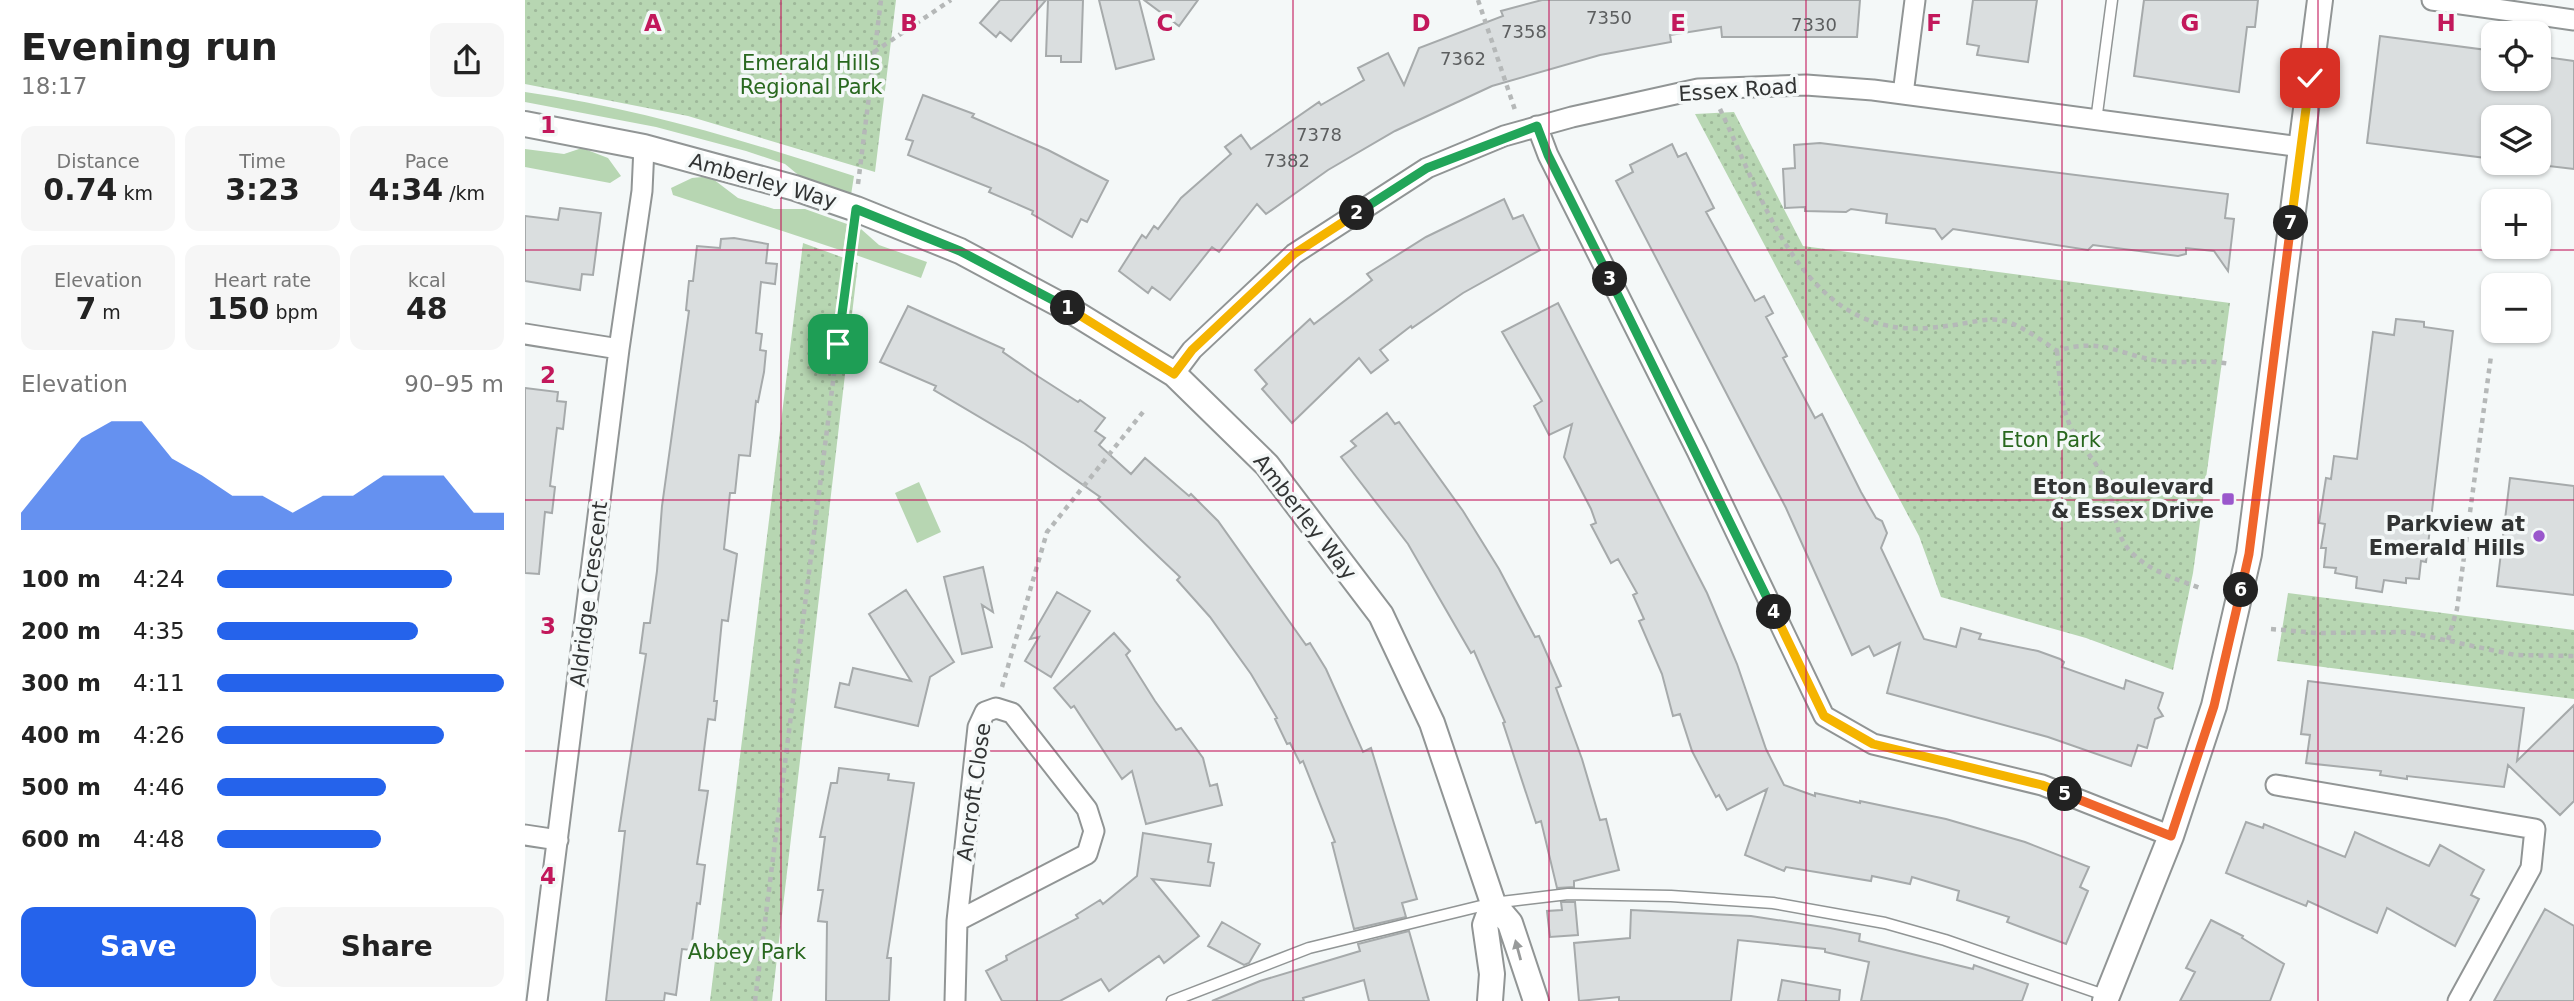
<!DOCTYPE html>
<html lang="en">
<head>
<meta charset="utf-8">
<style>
  :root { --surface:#fff; --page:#f6f6f6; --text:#222; --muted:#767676; --accent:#2563eb }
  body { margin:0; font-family:"DejaVu Sans",sans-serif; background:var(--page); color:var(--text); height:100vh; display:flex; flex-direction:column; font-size:26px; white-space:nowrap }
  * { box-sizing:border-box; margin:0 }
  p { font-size:23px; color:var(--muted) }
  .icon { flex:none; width:38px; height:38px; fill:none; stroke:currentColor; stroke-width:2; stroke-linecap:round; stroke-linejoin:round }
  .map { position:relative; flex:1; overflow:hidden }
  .details { display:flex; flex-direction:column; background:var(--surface); width:525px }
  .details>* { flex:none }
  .tools { position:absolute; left:1956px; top:21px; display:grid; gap:14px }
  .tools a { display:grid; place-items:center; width:70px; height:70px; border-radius:14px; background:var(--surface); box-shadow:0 2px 5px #0004; font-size:35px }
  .pin { position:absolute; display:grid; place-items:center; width:60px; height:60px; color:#fff; margin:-30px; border-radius:14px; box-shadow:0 4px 10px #0006 }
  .km { position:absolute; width:35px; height:35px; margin:-18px; border-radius:50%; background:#222; color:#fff; font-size:19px; line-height:35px; text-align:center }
  .round { display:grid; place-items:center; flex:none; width:74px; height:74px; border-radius:14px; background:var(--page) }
  .overview { display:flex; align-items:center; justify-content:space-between; height:119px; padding:0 21px }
  h1 { font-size:38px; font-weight:800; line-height:52px }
  .figures { display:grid; grid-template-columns:repeat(3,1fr); gap:10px; height:119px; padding:7px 21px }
  .figures div { display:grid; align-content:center; border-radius:14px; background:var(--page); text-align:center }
  .figures b { font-size:30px; font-weight:800 }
  .figures small { font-size:19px; font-weight:400 }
  .figures p { font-size:19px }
  .chart { height:196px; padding:14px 21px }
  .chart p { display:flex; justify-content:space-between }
  .chart svg { width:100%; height:126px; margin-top:7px; fill:var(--accent); opacity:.7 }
  .action { display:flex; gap:14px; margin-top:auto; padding:14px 21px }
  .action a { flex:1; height:80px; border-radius:14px; background:var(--accent); color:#fff; font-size:28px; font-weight:800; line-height:80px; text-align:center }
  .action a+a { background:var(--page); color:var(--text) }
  ul { padding:0 21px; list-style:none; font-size:23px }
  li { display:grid; grid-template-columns:112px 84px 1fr; align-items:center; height:52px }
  li i { height:18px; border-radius:9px; background:var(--accent) }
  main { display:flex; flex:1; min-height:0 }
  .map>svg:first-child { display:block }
</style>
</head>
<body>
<main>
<section class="details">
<div class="overview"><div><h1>Evening run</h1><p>18:17</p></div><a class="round"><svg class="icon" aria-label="share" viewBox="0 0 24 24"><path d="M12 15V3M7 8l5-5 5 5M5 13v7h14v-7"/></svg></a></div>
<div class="figures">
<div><p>Distance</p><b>0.74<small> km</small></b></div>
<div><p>Time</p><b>3:23</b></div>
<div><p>Pace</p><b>4:34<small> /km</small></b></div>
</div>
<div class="figures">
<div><p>Elevation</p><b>7<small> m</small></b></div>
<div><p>Heart rate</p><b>150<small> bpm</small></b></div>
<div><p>kcal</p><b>48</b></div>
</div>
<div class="chart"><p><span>Elevation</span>90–95 m</p>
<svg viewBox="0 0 160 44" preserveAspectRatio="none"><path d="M0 44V38L10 25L20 12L30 6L40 6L50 19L60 25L70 32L80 32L90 38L100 32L110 32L120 25L130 25L140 25L150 38L160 38V44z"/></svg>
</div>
<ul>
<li><b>100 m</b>4:24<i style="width:82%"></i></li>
<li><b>200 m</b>4:35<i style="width:70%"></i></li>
<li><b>300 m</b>4:11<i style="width:100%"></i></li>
<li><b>400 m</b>4:26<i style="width:79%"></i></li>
<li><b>500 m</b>4:46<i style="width:59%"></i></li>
<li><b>600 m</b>4:48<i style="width:57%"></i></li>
</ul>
<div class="action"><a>Save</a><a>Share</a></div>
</section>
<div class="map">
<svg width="2049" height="1001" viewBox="0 0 2049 1001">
  <defs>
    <pattern id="park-dots" width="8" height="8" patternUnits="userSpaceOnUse" patternTransform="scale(1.75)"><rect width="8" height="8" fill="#b7d6b2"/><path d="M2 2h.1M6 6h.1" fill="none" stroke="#9eb89a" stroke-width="1.8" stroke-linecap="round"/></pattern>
  </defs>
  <rect width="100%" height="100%" fill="#f4f8f8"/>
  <path fill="#b7d6b2" d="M0 92C113 108 221 141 329 176L326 195 277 178 260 164 221 151 131 127 0 102Z
    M57 148 83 158 96 176 85 183 0 167V149L39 154Z
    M177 177 188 179 213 198 249 209H280L322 224 318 251 148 195 146 188 167 178Z
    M336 229 354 245 402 262 396 278 328 254 332 234Z
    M394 482 416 532 392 543 370 493Z"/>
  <path fill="url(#park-dots)" d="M0 0H371L350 172 163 116 0 84Z
    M1209 112 1278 246 1705 303 1668 573 1648 670 1561 638 1416 597 1394 536 1170 114Z
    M278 243 333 263 247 1001H185Z
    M1763 593 2049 630V699L1752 661Z"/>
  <path fill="#dadedf" stroke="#a6aaab" stroke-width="2" d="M475 0H521L486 41 475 32 471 37 455 23Z
    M523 0H558L556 62H536V56H521Z
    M574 0H614L629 59 591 69Z
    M619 0H673L654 26Z
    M1017 0H1335L1332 37H1197L1196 27 1145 35 1146 42 1075 55 967 86 870 131 803 170 741 214 732 204 694 252 687 247 645 300 627 287 623 293 594 271 617 235 621 238 629 226 633 229 656 198 706 154 700 147 716 135 726 149 794 102 796 105 839 80 833 68 863 53 879 85 894 48 978 16 976 11Z
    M1448 0H1512L1503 62 1452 55 1454 46 1442 44Z
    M1619 0H1733L1730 27H1722L1714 92 1609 76Z
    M1855 36 1969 51V79H2014V56L2049 61V169L2014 165V117H1969V159L1842 143Z
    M398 95 449 114 447 117 523 150 583 181 562 222 556 219 547 237 507 214 508 211 464 192 466 188 383 155 388 141 381 139Z
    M1295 143 1703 194 1700 218 1709 219 1703 271 1689 251 1661 248V254L1653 256 1568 245 1563 250 1428 229 1417 239 1410 229 1361 223 1362 214 1326 209 1321 212 1280 211V207L1260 208 1258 169 1270 168 1269 145Z
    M1147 144 1153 157 1161 153 1189 208 1181 212 1230 301 1239 296 1248 313 1241 317 1262 356 1258 358 1290 418 1297 414 1336 492 1351 518 1357 521 1362 533 1356 548 1399 639 1431 647 1436 628 1456 634 1454 639 1513 651 1535 659 1539 662 1537 667 1599 689 1601 680 1638 693 1633 708 1638 716 1630 719 1622 748 1613 745 1606 766 1523 737 1362 693 1375 643 1349 656 1344 646 1327 655 1261 508 1091 181 1108 172 1105 165Z
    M979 199 988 219 998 215 1015 250 938 293 887 328 886 326 855 350 863 360 846 373 834 358 767 423 737 389 742 384 730 370 785 319 789 324 847 280 842 274 901 237Z
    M35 208 76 213 68 275 57 274 55 290 0 281V216L33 220Z
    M209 238 243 244 241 263 252 264 250 284 236 282 231 333 237 334 235 350 241 351 239 372 233 402 231 401 225 456 214 455 210 493H205L199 549 212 554 203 621 197 620 189 701H192L190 720 183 719 174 790 183 791 172 864 180 865 175 904 172 903 166 950 157 949 151 995 140 993 139 1001H81L100 831H94L121 654 115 653 119 623H125L132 571 137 506 164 311 161 310 164 281H168L172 246 195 248 196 239Z
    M1033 303 1182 593 1212 664 1241 749 1259 785 1290 796V793L1335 803V801L1421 819 1500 842 1564 867 1555 887 1563 891 1541 944 1482 922 1484 917 1432 900 1434 891 1387 877 1385 884 1347 876 1346 881 1261 867 1259 871 1220 855 1242 789 1202 810 1194 795 1191 797 1167 751 1155 714 1148 716 1137 674 1114 621 1119 619 1108 595 1112 593 1093 559 1086 563 1066 525 1071 523 1066 509 1039 457 1047 424 1024 435 1009 406 1017 401 977 332Z
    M383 306 479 349 478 352 514 377 553 402 555 400 580 418 570 431 580 438 574 445 606 474 620 458 664 496 666 494 693 521 781 645 785 643 801 669 838 752 846 748 892 899 877 903 881 917 829 929 807 843 810 842 778 761 775 763 765 743 762 744 750 719 752 718 726 674 685 617 652 580 655 577 573 499 575 497 500 444 409 390 411 386 355 362Z
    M1871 319 1899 322V327L1928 331 1901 562 1896 561 1894 579 1881 578V583L1859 580 1857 592 1831 588 1832 577 1810 573 1811 568 1799 567 1801 548H1796L1800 524 1794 523 1801 478 1806 479 1809 456 1832 459 1848 332 1869 335Z
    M0 388 33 392 32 401 41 402 38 429 32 428 25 486 30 487 27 513 20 512 14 574 0 573Z
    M862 413 870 424 874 422 938 511 974 569 1010 637 1014 636 1036 686 1031 688 1057 759 1075 820 1081 819 1094 870 1049 881V887L1032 888 1016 821 1011 823 978 723 980 722 949 651 946 653 883 544 816 457 831 446 826 441Z
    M1985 478 2049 486V595L1972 586Z
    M458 567 468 612 457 605 467 647 437 654 419 577Z
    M381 590 429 662 405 677 393 726 310 707 315 683 324 685 328 668 386 681 344 614Z
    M532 592 565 611 526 677 500 661 514 637 505 639Z
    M589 633 605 651 601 655 630 701 651 730 656 728 678 758 685 786 692 784 697 805 621 824 607 771 597 779 549 706 546 708 529 688Z
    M1783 681 1999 708 1992 761 2049 705V801L2035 815 1983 765 1979 787 1882 776V779L1855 775 1856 771 1781 763 1785 735 1776 734Z
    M314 768 364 774 363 780 389 783 362 958H366L364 1001H301L302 922 293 921 298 890H293L300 837H295L306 783H312Z
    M1721 822 1738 828 1739 824 1820 857 1830 832 1904 866 1915 845 1959 870 1946 895 1954 899 1930 946 1862 908 1852 933 1783 901 1781 906 1701 873Z
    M618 833 686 844 683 862 689 863 685 886 627 879 674 936 639 963 634 956 584 991 576 979 535 1001H477L461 971 482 960 481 956 490 951 553 918 551 915 575 900 578 904 612 876Z
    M1036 902H1050L1053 935 1025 937 1022 911 1037 910Z
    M2020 909 2049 926V1001H1969Z
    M1106 910 1226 916 1305 928 1335 934 1334 941 1448 969 1449 965 1503 984 1497 1001H1336L1344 962 1300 952V949L1213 940 1206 1001H1094V997L1054 1001 1049 943 1105 938Z
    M1686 920 1718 936 1717 938 1759 964 1745 1001H1655L1670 972 1661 968Z
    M697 922 735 944 724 963 719 965 683 946Z
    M884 931 904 1001H844L839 980 778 998 779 1001H687L735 981 835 951 833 944Z
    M1257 980 1315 990 1314 1001H1253Z"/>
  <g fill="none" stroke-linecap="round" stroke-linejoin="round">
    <defs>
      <path id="service" d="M1571 121 1587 0
        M647 1001 784 948 968 903 1043 894 1146 896 1248 903 1360 923 1420 940 1582 996"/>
      <path id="minor" d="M1907 0 2049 20
        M1378 94 1390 0
        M1012 126 1023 155 1172 451 1299 716 1348 744 1517 785 1646 836
        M0 334 94 349
        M649 374 667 350 769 254 902 168 979 136 1047 117 1173 89 1281 85 1348 90 1776 147
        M1751 785 2010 829 2006 868 1933 1001
        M0 835 33 840
        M12 1001 94 349 117 191 119 147
        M430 1001 432 921 453 727 460 712 471 708 487 713 562 809 569 831 562 854 432 921"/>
      <path id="tertiary" d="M0 124 119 147 270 188 331 209 435 251 545 310 649 374 742 465 856 615 907 723 968 903 985 923 1011 1001
        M965 1001 967 974 960 925 968 903
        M1580 1001 1646 836 1689 706 1724 554 1795 0"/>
    </defs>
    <use href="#service" stroke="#919595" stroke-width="13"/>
    <use href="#minor" stroke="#919595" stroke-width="23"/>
    <use href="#tertiary" stroke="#919595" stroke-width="28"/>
    <path stroke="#b5b8b8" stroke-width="4.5" stroke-dasharray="5 5" stroke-linecap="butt" d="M953 0 990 110
      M349 52 426 0
      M1195 109C1238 198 1278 338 1403 328 1475 322 1466 304 1532 351 1578 337 1591 354 1634 361 1659 364 1678 359 1705 364
      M333 184 356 0
      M1532 351C1535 378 1535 411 1550 435 1561 452 1574 465 1582 485 1592 509 1587 534 1608 554 1627 572 1651 579 1675 588
      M1746 629 1792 633 1882 632 1990 655 2049 656
      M1923 640 1932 609 1966 356
      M477 687 522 532 618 412
      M230 1001 327 231"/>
    <use href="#service" stroke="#fff" stroke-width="10"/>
    <use href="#minor" stroke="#fff" stroke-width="19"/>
    <use href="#tertiary" stroke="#fff" stroke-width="24"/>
  </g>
  <defs><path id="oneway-solid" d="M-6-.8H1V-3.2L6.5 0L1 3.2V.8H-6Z" transform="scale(1.75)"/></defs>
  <use fill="#989a9a" href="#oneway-solid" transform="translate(993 950) rotate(-105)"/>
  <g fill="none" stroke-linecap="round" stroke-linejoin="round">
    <defs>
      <path id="split-1" d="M313 344 331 209 435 251 543 308"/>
      <path id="split-2" d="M543 308 649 374 667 350 769 254 832 213"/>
      <path id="split-3" d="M832 213 902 168 1012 126 1023 155 1085 279"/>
      <path id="split-4" d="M1085 279 1249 612"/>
      <path id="split-5" d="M1249 612 1299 716 1348 744 1517 785 1540 794"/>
      <path id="split-6" d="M1540 794 1646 836 1689 706 1716 590"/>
      <path id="split-7" d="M1716 590 1724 554 1766 223"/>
      <path id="split-8" d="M1766 223 1785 78"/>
    </defs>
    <use href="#split-1" stroke="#fff" stroke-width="14"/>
    <use href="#split-2" stroke="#fff" stroke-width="14"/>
    <use href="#split-3" stroke="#fff" stroke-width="14"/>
    <use href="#split-4" stroke="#fff" stroke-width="14"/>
    <use href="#split-5" stroke="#fff" stroke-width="14"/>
    <use href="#split-6" stroke="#fff" stroke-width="14"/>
    <use href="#split-7" stroke="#fff" stroke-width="14"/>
    <use href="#split-8" stroke="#fff" stroke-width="14"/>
    <use href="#split-1" stroke="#22a559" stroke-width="9"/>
    <use href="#split-2" stroke="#f5b400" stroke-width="9"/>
    <use href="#split-3" stroke="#22a559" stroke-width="9"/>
    <use href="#split-4" stroke="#22a559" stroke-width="9"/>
    <use href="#split-5" stroke="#f5b400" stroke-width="9"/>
    <use href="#split-6" stroke="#f0652b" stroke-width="9"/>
    <use href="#split-7" stroke="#f0652b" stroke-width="9"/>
    <use href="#split-8" stroke="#f5b400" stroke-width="9"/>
  </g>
  <path fill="none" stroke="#c2185b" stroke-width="2" stroke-opacity="0.55" d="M256 0V1001M512 0V1001M768 0V1001M1024 0V1001M1281 0V1001M1537 0V1001M1793 0V1001M0 250H2049M0 500H2049M0 751H2049"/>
  <g fill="#9a57cc" stroke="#f4f8f8" stroke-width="2.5">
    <rect x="1696" y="492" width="14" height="14" rx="3.5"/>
    <circle cx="2014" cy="536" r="7"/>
  </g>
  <g text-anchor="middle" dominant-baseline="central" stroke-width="7" stroke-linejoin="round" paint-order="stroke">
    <g font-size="18" fill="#5c5e5f">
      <text x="1084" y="17">7350</text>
      <text x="1289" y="24">7330</text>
      <text x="999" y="31">7358</text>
      <text x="938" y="58">7362</text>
      <text x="794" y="134">7378</text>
      <text x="762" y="160">7382</text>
    </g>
    <g font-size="21" fill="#29681f" stroke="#f4f8f8">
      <text x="286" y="63">Emerald Hills<tspan x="286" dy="24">Regional Park</tspan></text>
      <text x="1526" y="440">Eton Park</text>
      <text x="222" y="952">Abbey Park</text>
    </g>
    <g font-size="21" fill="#323434" stroke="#f4f8f8">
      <text transform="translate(1213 90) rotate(-4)">Essex Road</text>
      <text transform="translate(238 181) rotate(16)">Amberley Way</text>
      <text transform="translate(780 517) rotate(52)">Amberley Way</text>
      <text transform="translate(64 594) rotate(-83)">Aldridge Crescent</text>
      <text transform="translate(449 792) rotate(-82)">Ancroft Close</text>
    </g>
    <g font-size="21" font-weight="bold" fill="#323434" stroke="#f4f8f8" text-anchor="end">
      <text x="1689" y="487">Eton Boulevard<tspan x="1689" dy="24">&amp; Essex Drive</tspan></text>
      <text x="2000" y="524">Parkview at<tspan x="2000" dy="24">Emerald Hills</tspan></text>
    </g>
  </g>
  <g font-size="23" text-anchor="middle" font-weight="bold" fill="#c2185b" stroke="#f4f8f8" stroke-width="7" stroke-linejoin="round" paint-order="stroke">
    <text x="128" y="31">A</text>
    <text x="384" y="31">B</text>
    <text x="640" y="31">C</text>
    <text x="896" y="31">D</text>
    <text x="1153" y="31">E</text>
    <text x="1409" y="31">F</text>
    <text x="1665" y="31">G</text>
    <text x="1921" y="31">H</text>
    <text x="23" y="133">1</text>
    <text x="23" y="383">2</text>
    <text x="23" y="634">3</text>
    <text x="23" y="884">4</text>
  </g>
</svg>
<div class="tools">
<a><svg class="icon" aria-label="locate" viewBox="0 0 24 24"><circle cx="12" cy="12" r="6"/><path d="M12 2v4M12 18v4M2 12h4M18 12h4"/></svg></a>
<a><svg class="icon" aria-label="layers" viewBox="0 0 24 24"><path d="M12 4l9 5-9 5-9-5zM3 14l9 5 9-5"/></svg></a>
<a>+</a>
<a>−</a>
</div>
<div class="pin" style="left:313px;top:344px;background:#1e9e55"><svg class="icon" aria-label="arrive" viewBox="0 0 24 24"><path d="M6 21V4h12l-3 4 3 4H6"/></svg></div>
<div class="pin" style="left:1785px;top:78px;background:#d93025"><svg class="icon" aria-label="check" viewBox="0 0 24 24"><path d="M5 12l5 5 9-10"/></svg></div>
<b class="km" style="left:543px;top:308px">1</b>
<b class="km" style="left:832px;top:213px">2</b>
<b class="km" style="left:1085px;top:279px">3</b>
<b class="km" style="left:1249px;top:612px">4</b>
<b class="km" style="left:1540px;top:794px">5</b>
<b class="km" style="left:1716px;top:590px">6</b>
<b class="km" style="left:1766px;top:223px">7</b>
</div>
</main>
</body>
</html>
